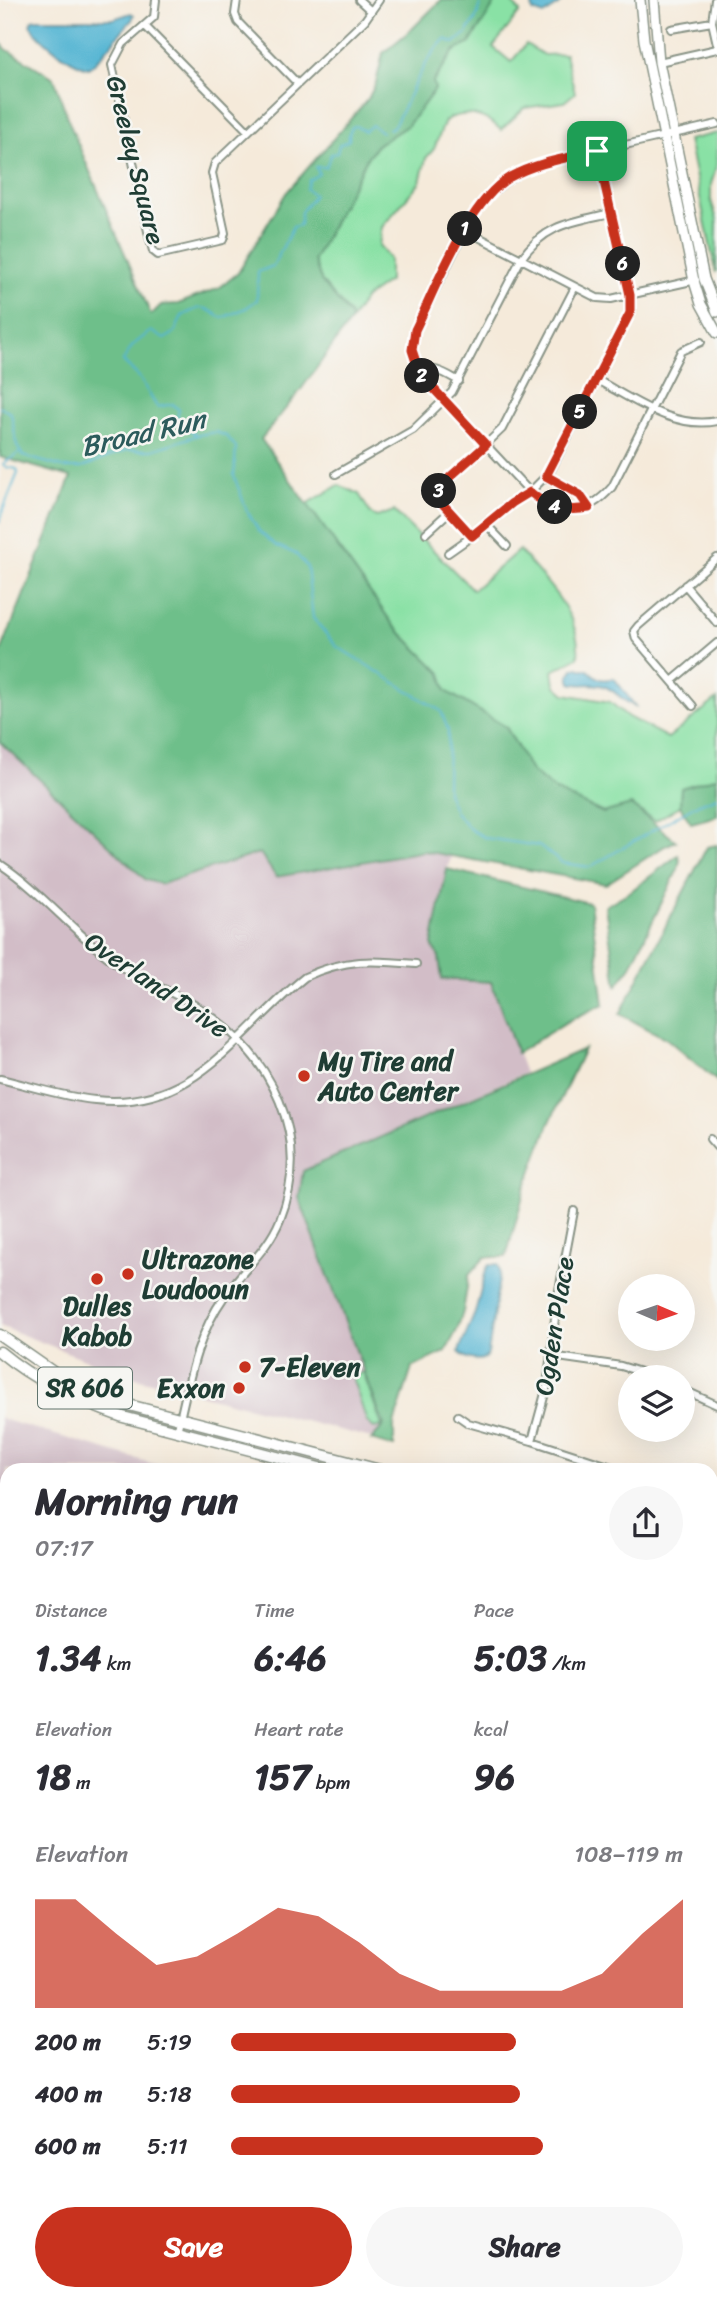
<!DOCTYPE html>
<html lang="en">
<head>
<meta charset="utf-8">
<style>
  :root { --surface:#fff; --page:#f7f7f7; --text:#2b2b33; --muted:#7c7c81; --accent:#c8321e }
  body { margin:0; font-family:Sriracha,sans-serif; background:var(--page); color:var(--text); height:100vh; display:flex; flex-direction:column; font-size:26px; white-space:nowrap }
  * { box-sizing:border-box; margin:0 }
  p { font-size:23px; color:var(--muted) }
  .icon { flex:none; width:38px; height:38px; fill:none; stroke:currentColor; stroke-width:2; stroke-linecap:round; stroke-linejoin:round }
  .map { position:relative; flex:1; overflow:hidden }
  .side { position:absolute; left:0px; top:1463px; width:718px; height:838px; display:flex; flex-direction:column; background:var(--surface); border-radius:21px 21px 0 0; box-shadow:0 7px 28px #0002 }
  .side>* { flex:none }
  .needle { width:46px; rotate:92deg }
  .fabs { position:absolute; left:618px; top:1274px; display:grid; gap:14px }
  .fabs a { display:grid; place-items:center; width:77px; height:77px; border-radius:50%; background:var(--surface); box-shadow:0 7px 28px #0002; font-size:35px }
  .pin { position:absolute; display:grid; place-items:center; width:60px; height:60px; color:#fff; margin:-30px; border-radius:14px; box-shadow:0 4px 10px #0006 }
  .km { position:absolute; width:35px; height:35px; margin:-18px; border-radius:50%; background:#222; color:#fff; font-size:19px; line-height:35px; text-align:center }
  .round { display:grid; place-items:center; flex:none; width:74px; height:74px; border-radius:37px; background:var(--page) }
  .head { display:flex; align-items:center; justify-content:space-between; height:119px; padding:0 35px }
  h1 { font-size:38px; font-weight:700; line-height:52px }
  .stats { display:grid; grid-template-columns:repeat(3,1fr); gap:10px; height:119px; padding:7px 35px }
  .stats div { display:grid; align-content:center }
  .stats b { font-size:35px; font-weight:700 }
  .stats small { font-size:19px; font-weight:400 }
  .stats p { font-size:19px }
  .chart { height:196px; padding:14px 35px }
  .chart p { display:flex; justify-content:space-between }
  .chart svg { width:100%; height:126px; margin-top:7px; fill:var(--accent); opacity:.7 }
  .action { display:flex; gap:14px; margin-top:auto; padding:14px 35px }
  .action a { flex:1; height:80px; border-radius:42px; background:var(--accent); color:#fff; font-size:28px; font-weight:700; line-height:80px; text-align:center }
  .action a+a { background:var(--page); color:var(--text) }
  ul { padding:0 35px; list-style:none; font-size:23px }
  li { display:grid; grid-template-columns:112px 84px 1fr; align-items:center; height:52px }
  li i { height:18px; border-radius:9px; background:var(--accent) }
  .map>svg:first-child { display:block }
</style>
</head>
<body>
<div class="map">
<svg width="717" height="2300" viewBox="0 0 717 2300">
  <rect width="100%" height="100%" fill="#f6f6f2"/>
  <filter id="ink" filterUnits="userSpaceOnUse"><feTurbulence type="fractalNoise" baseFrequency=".0143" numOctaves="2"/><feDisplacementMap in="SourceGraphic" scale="14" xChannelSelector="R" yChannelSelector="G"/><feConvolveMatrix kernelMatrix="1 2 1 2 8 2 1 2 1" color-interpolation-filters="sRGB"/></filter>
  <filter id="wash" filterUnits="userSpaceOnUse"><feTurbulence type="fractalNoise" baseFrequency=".00686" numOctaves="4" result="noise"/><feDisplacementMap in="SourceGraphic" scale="28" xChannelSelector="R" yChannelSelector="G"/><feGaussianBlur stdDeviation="1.57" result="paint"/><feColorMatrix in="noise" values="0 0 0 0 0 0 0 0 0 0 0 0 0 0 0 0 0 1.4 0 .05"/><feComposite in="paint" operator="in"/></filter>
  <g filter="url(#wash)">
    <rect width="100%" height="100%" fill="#f5eada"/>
    <path fill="#d2bdc7" d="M0 742 146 880 160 884 260 853 424 851 452 855 447 869 439 957 442 979 491 982 525 1073 303 1171 299 1199 384 1425 371 1438 128 1376 0 1326Z
      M0 1417 5 1420 174 1470H7V1914L0 1916Z
      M710 1649 717 1651V2024L710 2020Z"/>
    <path fill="#89e1a5" stroke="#548f6c" stroke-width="2" d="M496 0H510L520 12 493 47 511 62 526 44 544 55 565 54 575 93 564 102 524 108 501 130C486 115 464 109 445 121L434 149 426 158 420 182 382 227 379 245 389 259V281L365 298 351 320 350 315 322 282 314 260 368 156 377 145 408 125 435 89 433 82 454 51 470 43Z
      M717 133V163L711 185V200L717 220 716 273 688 140Z
      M339 485 359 494 371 514 377 517 394 511 473 590 519 550C544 580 582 614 578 657L553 671 555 685 565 694 610 702 628 717 668 738 717 699V777L681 788 680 806 655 821 631 805 603 813 556 791 531 771 506 727 446 691 441 673 394 626 307 504Z
      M363 1372 382 1426 374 1428 367 1422 353 1380 354 1376Z"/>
    <path fill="#6ebf8a" stroke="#467e5f" stroke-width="2" d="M441 0H497L469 44 454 51 433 82 435 89 408 125 377 145 368 156 314 260 322 282 350 315 351 320 300 391 261 439 394 626 441 673 446 691 506 727 531 771 556 791 603 813 631 805 676 841 665 846 606 884 424 851 276 877 260 853 161 884 146 880 0 742V654L71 477 0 457V42L6 49 54 78 70 125 151 315 161 305 178 304 219 288 238 273 286 193 368 99 376 83 383 53 412 29Z
      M717 777V816L691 823 680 806 681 788Z
      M717 845V1081L667 1039 620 1014 707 847Z
      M678 855 680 859 678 869 631 966 617 986 605 906 631 891Z
      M447 869 590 903 604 1004 568 1021 517 1053 491 982 442 979 439 957 432 945Z
      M584 1049 549 1124 525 1189 506 1257H485L469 1275 463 1312 457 1330 446 1351 412 1368 394 1424V1447L371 1440 384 1425 299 1198 303 1171Z
      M7 1914V2294H348V2300H0V1917Z
      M717 2064V2228L710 2219V2073Z
      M717 2253V2300H623L625 2294H710L711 2259Z"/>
    <path fill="#54b5d3" stroke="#3a7984" stroke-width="2" d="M538 0H565L544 15 533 11 532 3Z
      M131 13 134 15 132 20C120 31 99 63 88 68 68 62 42 42 30 25L32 20 36 19H113Z
      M578 667 580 669H587C597 678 600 682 614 678L635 706C623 702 617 692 606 687 594 681 583 687 571 683L569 676 573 669Z
      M498 1264 500 1272 488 1354 485 1358C476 1362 466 1359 459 1352L460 1348 475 1313 486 1270 489 1265Z"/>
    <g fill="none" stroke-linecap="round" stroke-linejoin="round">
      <path stroke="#54b5d3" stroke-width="2" d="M389 129 393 127C410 99 421 62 445 39L454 43 468 32V29C477 21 479 11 481 0
        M0 407 11 413 17 446 23 456 66 468H81L126 450H152L198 435 216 432 226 436 236 447 234 476 247 511 259 531 275 545 296 554 307 567 313 618 336 646 441 711 448 730 447 792 455 812 471 830 486 838 539 846 562 863 590 867 694 806 717 797
        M196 435C187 427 173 425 179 410L173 404 157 407 139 377 123 361 133 345 151 331 164 339C179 332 175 329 182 316 204 304 202 306 222 318L246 308 257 300 258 272 273 266 293 227 300 225 301 212 314 195 306 189 309 180 319 174 316 167H326L331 154 337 153 339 145 349 140V134L352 127 356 126 365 131 372 125 382 132
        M0 522 3 510 18 473 17 469 6 467 3 464 19 453"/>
    </g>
  </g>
  <g filter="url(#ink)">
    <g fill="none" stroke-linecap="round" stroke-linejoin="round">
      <defs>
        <path id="street" d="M156 0 154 17 123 44 112 65 149 236 153 251 158 255 223 240 225 233 212 173 215 163 365 20 379 0
          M237 0 235 14 238 22 297 83
          M359 0 371 11
          M715 0 712 22 717 44
          M145 26 247 130
          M671 29 712 22
          M659 62 717 49
          M465 230 597 298 611 299 696 280
          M701 342 681 351 612 487C587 516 559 518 530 492L420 374 412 350 415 330 472 216C490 190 512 173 542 164L717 124
          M419 372C434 365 446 374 459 381
          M597 380C633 399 674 430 717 421
          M336 474 413 430 452 392 521 259C545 224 572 222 611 213
          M546 476 580 495 589 507
          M487 525 507 546
          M426 533 450 511
          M472 536 441 502 439 489 502 429 575 287
          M448 553 485 527 512 503 530 492 550 472 630 313V295L597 151
          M685 585 717 623
          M672 681 717 643
          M693 706 636 639 634 631 638 626 717 558
          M0 864C41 891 73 932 113 961 140 981 173 991 201 1009 272 1056 313 1137 280 1220 268 1250 242 1270 224 1297 196 1336 188 1386 177 1432
          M0 1079C31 1086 63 1097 95 1100 197 1111 236 1032 305 977 346 958 373 960 416 964
          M710 1139 717 1147
          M551 1356 621 1366 657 1377
          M682 1389 717 1405
          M458 1416 468 1423 532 1441 621 1470
          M532 1441 547 1386 557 1301 574 1211
          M710 1506 717 1509
          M710 1798 717 1802
          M710 1853 717 1840
          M606 2300 609 2294"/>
        <path id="secondary" d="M640 0 644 40 694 281 701 304 717 333
          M654 0 659 62 704 279 717 312"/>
        <path id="primary" d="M0 1335 56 1374 121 1403 380 1470
          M0 1352C36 1382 79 1402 123 1417L327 1470
          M710 1593 717 1595
          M710 1607 717 1609"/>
      </defs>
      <use href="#street" stroke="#8a9487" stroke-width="10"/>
      <use href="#secondary" stroke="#8a9487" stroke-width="12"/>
      <use href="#primary" stroke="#8a9487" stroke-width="13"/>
      <use href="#street" stroke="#fff" stroke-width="6"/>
      <use href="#secondary" stroke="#fff" stroke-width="9"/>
      <use href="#primary" stroke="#fff" stroke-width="10"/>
    </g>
  </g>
  <g fill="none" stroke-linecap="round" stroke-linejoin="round" filter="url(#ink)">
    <defs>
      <path id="route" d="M597 151 630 295V313L546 476 580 495 589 508C565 512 548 508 530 492L512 503 472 536 441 502 438 493 439 489 451 476 486 445 420 374 412 350 415 330C437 285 468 202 510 177 537 162 568 158 597 151Z"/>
    </defs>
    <use href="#route" stroke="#fff" stroke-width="14"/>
    <use href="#route" stroke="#c8321e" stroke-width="9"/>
  </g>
  <g fill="#c8321e" stroke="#f6f6f2" stroke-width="2.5">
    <circle cx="304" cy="1076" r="7"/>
    <circle cx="128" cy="1274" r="7"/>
    <circle cx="97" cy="1279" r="7"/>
    <circle cx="245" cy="1367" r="7"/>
    <circle cx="239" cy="1388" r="7"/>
  </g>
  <g text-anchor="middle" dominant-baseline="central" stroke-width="5" stroke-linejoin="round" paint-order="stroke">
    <rect fill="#f6f6f2" stroke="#60746d" stroke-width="2" x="38" y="1367.5" width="94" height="41" rx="5"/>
    <g font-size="24" font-weight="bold" fill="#1f3d34">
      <text x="85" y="1388">SR 606</text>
    </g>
    <g font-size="26" fill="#1f3d34" stroke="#f6f6f2">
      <text transform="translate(136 160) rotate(76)">Greeley Square</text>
      <text transform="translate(157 985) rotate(34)">Overland Drive</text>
      <text transform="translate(554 1326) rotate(-81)">Ogden Place</text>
    </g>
    <g font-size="26" font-weight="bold" fill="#1f3d34" stroke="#f6f6f2" text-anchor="start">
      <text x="318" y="1061">My Tire and<tspan x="318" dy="30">Auto Center</tspan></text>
      <text x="142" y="1259">Ultrazone<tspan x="142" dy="30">Loudooun</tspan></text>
      <text x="97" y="1306" text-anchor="middle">Dulles<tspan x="97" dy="30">Kabob</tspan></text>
      <text x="259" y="1367">7-Eleven</text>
      <text x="225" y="1388" text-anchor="end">Exxon</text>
    </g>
    <g font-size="28" font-style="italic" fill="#2c5b5c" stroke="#f6f6f2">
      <text transform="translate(143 433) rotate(-13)">Broad Run</text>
    </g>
  </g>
</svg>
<div class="fabs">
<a><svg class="needle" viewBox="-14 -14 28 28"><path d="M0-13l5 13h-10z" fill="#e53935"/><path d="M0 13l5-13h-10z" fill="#7c7c81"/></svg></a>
<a><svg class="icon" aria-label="layers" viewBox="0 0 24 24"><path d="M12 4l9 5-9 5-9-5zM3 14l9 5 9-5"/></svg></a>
</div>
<div class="pin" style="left:597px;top:151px;background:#1e9e55"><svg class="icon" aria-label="arrive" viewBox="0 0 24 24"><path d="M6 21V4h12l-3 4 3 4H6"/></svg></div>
<b class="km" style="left:465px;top:229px">1</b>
<b class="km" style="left:422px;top:376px">2</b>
<b class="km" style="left:439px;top:491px">3</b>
<b class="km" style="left:555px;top:507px">4</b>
<b class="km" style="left:580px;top:412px">5</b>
<b class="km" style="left:623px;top:264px">6</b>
<section class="side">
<div class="head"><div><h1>Morning run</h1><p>07:17</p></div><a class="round"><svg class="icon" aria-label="share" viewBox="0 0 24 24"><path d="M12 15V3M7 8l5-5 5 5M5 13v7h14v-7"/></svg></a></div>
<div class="stats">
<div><p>Distance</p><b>1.34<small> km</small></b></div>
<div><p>Time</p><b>6:46</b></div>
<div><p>Pace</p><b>5:03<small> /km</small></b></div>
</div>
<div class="stats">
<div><p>Elevation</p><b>18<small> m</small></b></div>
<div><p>Heart rate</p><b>157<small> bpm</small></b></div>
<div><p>kcal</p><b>96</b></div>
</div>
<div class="chart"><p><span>Elevation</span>108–119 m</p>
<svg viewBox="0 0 160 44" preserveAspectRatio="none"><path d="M0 44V6L10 6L20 18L30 29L40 26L50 18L60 9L70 12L80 21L90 32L100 38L110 38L120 38L130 38L140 32L150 18L160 6V44z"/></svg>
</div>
<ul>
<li><b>200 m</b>5:19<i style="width:63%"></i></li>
<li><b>400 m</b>5:18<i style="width:64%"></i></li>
<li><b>600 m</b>5:11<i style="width:69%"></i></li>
</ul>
<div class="action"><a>Save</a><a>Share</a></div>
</section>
</div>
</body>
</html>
